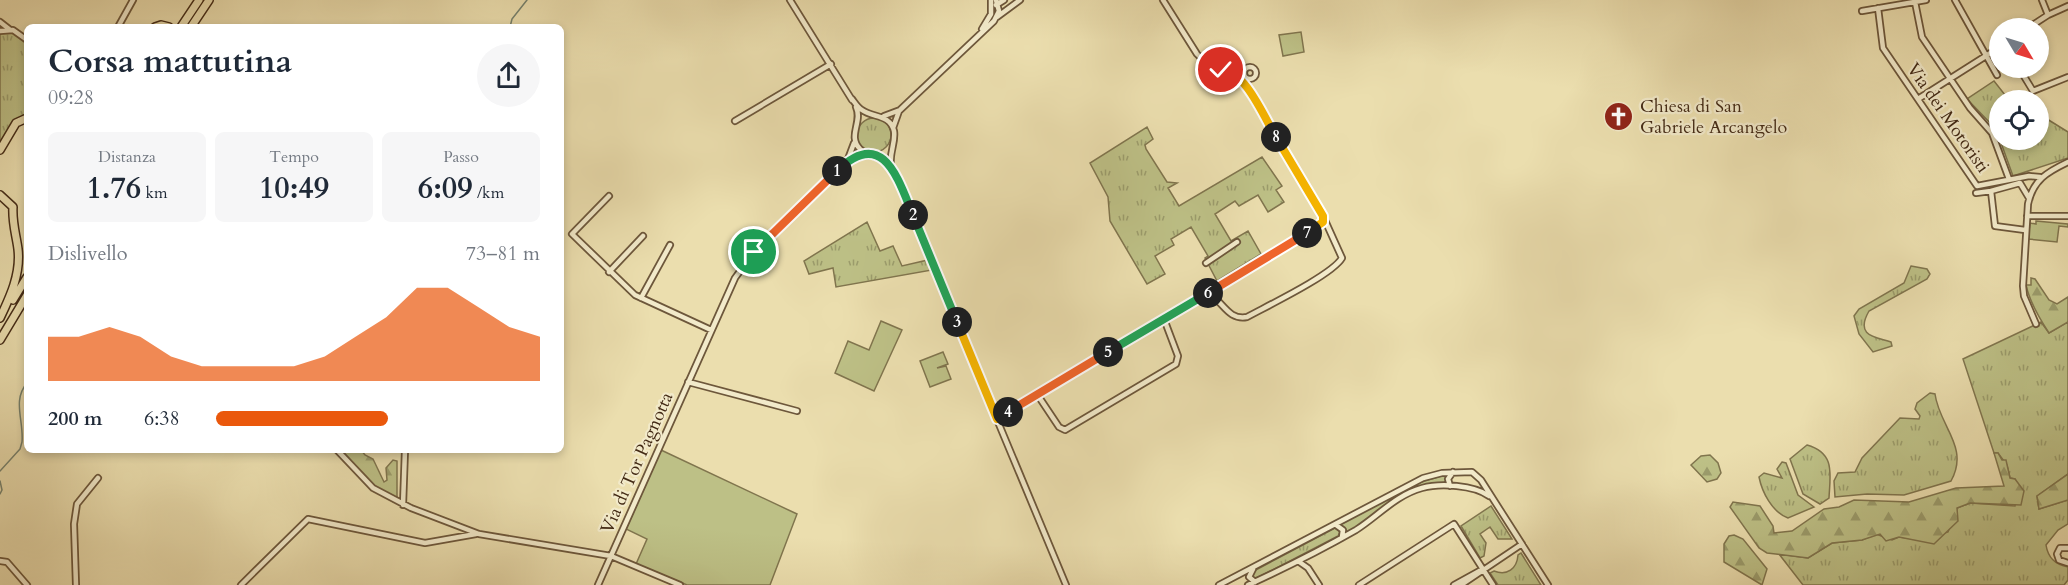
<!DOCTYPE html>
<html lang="it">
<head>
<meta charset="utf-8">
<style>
  :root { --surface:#fff; --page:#f6f6f7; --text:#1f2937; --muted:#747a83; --accent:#ea580c }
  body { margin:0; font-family:Cardo,serif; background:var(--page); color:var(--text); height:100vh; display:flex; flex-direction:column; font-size:22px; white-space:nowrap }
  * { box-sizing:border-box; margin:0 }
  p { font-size:20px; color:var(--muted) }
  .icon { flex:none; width:33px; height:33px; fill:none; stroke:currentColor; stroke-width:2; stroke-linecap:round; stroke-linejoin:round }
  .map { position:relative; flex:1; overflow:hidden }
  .panel { position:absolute; left:24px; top:24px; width:540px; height:429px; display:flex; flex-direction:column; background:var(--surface); border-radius:9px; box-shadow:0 3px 9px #0003 }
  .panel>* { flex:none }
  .needle { width:39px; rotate:128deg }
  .tools { position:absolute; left:1989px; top:18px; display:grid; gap:12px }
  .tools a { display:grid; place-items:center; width:60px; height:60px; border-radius:50%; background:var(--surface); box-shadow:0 3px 9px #0003; font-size:30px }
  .pin { position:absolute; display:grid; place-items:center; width:51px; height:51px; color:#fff; margin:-26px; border:3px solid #fff; border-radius:50%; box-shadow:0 2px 6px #0007 }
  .km { position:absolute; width:30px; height:30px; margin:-15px; border-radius:50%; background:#222; color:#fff; font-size:16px; line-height:30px; text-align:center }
  .round { display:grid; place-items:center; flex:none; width:63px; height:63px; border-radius:32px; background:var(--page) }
  .head { display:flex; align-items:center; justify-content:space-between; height:102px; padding:0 24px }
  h1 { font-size:33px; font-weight:700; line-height:45px }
  .figures { display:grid; grid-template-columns:repeat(3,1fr); gap:9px; height:102px; padding:6px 24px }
  .figures div { display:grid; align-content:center; border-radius:9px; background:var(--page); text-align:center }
  .figures b { font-size:30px; font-weight:700 }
  .figures small { font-size:16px; font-weight:400 }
  .figures p { font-size:16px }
  .chart { height:168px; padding:12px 24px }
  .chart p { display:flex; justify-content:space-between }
  .chart svg { width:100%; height:108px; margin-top:6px; fill:var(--accent); opacity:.7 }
  ul { padding:0 24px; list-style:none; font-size:20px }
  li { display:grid; grid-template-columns:96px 72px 1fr; align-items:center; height:45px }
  li i { height:15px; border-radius:8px; background:var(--accent) }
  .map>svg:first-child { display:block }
</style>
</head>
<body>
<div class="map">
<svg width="2068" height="585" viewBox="0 0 2068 585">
  <defs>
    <pattern id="grass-tufts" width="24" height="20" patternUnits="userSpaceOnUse" patternTransform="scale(1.5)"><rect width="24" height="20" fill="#bdc086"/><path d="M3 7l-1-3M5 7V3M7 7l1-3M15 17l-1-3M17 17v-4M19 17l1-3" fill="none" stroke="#9b9c6c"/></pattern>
    <pattern id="forest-firs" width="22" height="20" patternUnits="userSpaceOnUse" patternTransform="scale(1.5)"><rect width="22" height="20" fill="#bdc086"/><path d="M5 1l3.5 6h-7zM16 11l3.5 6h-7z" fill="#9b9c6c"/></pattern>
  </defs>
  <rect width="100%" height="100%" fill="#ebdeae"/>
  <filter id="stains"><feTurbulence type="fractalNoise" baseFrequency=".00333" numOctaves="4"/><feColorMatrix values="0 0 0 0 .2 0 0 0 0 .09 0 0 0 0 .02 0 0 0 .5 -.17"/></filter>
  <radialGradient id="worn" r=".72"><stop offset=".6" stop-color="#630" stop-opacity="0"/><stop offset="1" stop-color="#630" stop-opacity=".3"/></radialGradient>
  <path fill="url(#grass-tufts)" stroke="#80754e" stroke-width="1.5" d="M8 29 27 39V118L20 120 0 150V31Z
    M1994 81 2009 100H2000L1999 138 1991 124 1967 99Z
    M857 135a17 17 0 1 1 34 0a17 17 0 1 1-34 0Z
    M2047 119 2068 132V158L2013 176 2000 140H2038L2039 120Z
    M1147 127 1153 139 1145 145 1146 149 1167 182 1177 183 1168 188 1179 206 1262 157 1282 186 1276 190 1284 202 1268 212 1258 195 1239 206 1235 201 1215 214 1231 241 1248 231 1261 254 1217 281 1205 258 1208 256 1191 227 1171 239 1174 245 1155 256 1165 274 1147 284 1110 221 1108 197 1090 163Z
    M867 222 880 251 893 246 902 266 928 260 932 270 836 287 833 268 809 274 804 261Z
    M1911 266 1927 269 1930 274 1927 279 1869 311C1854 337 1877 337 1891 342L1892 346 1873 352 1859 334 1854 316 1859 309 1904 283Z
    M2041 322 2049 333 2068 322V474L2037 496 2039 509 2068 500V524L2058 530 2046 545C2048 558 2056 565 2068 567V580L2064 585H1803L1779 554 1808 558 1832 543 1862 540 1876 534 1892 540 1899 537 1923 540 1948 532 1957 508 1970 503 2015 506 2018 485 2015 479 2010 478 2007 465 1998 453H1994L1963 359Z
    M1930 393 1935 394C1939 426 1970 447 1951 481L1904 495 1867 494 1835 497 1834 481 1838 473 1855 472 1862 458 1900 418 1919 419 1920 416 1915 409 1917 403Z
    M1807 445C1836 453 1830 475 1829 498L1820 504 1803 494 1790 459Z
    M1782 462 1786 463 1798 495 1814 507 1788 518C1772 512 1762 492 1759 477L1764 473 1782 478 1777 469Z
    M1448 474 1446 483 1422 486 1346 534 1341 524 1418 483Z
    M1491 506 1512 539H1498L1490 527 1480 534 1486 543 1484 556 1480 558 1461 526Z
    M1335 528 1340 532 1338 536 1255 579 1251 578 1252 572Z
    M1521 553 1541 585H1498L1490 573 1494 571C1507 576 1517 569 1518 555Z"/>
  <path fill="url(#forest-firs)" stroke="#80754e" stroke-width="1.5" d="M2031 278 2035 279 2049 300 2057 304 2068 297V322L2049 333C2039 318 2030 303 2026 285H2031Z
    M339 450H361L365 455 373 459 384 482 387 480 386 468 393 460 397 461V499L377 489Z
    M1994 453H1998L2002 460H2006L2010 478 2015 479 2024 491 2021 505 1970 503 1957 508 1958 521 1934 544 1899 537 1886 541 1880 534 1862 540 1832 543 1808 558 1767 553 1759 548 1730 507 1733 502 1760 506 1773 526 1774 533 1792 531 1824 509 1839 507 1854 500 1909 502 1956 488 2004 486Z
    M1710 455 1718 463 1721 473 1717 479 1707 482 1691 465 1701 456Z
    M2068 474V500L2039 509 2037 496Z
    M1734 535 1743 539 1767 569 1762 585 1724 562V544L1729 536Z"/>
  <path fill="#bdc086" stroke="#80754e" stroke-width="1.5" d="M1301 32 1304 52 1283 56 1279 35Z
    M2036 221 2068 224V227L2059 226 2057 242 2028 239 2030 223 2036 224Z
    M881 321 902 330 874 391 835 373 848 341 869 350Z
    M943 352 948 364 937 368 946 366 951 379 930 387 920 361Z
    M661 450 797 514 770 585H687L636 564 647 539 626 529Z"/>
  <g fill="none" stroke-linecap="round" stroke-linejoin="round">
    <path stroke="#76826e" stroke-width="1.5" d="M510 27 512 19 527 0
      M0 471 20 449 22 442C24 421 12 400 27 383
      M0 481 2 490 0 494"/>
    <defs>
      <path id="minor" d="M790 0 852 100
        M1955 0 1997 75
        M2042 0 2048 15
        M1915 2 1922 37 1970 108 1992 133 2009 179
        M996 5 1004 0
        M1878 8 1883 48 1977 186 2029 176 2040 177
        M1862 11 1926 0
        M997 17 1020 0
        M0 22 9 29
        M118 27 133 0
        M2028 28 2048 15 2068 6
        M982 29 991 14V0
        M0 31 13 30 27 40
        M1244 73a6 6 0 1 1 12 0a6 6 0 1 1-12 0Z
        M2019 68 2033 91 2068 77
        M852 99C855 103 858 108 862 110 873 118 890 114 894 131 896 142 889 153 891 165L1066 585
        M1918 99 2000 47
        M856 107C863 122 847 136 860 149 868 158 881 155 890 163
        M884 116 900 110 994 21 999 11 996 0
        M735 121 831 64
        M893 128 899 111
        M848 159 854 143
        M1991 191 2020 183 2029 198
        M1976 193 1991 191 1995 226 2025 230
        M609 196 572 234 635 295 711 330
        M2027 216H2068
        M1206 263 1237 242
        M609 272 643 236
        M641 298 670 245
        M1196 300 1215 298C1225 307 1231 320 1247 317 1267 306 1332 275 1342 258L1323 216
        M2036 324 2024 296 2023 286 2028 204C2033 180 2047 172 2068 162
        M688 382 797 411
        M1037 394 1059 427 1065 430 1070 427 1176 364 1178 356 1164 319
        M997 419 1323 222V216L1241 79 1227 70H1213L1197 54 1163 0
        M337 450 373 488 411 508 479 534 611 556 680 585
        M1450 486 1448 479 1453 472
        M403 505 405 450
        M1336 525 1343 530 1342 537
        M2068 548H2060L2057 554 2059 560 2068 563
        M0 561 7 562 27 585
        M1298 561 1308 568 1319 585
        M1253 569 1249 577 1255 582
        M76 585 74 524 77 504 98 478
        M241 585 308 519 425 543 476 534
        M598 585 735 278 754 252 842 166 855 157 869 155
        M1219 585 1423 478 1442 473 1472 472 1481 480 1548 585
        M1248 585C1285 568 1321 550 1356 530 1378 516 1396 495 1422 488 1440 483 1474 485 1489 496
        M1359 585 1454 524 1493 585
        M1454 585 1483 569
        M1461 585 1522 544"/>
      <path id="highway" d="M155 27 161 25 169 27
        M181 27 199 0
        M191 27 209 0
        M0 150 16 123 27 118
        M0 195 13 207C12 223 16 234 18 249 21 274 10 297 0 318
        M13 300 27 277
        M0 340 27 295"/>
    </defs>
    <use href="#minor" stroke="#6d573b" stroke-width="8"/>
    <use href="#highway" stroke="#432a15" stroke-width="10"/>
    <use href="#minor" stroke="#f2eaca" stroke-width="4.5"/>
    <use href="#highway" stroke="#ebdeae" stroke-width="7"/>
  </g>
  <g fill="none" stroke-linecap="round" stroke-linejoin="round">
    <defs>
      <path id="split-1" d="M754 252 837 171"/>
      <path id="split-2" d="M837 171C883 126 898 179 913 215"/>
      <path id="split-3" d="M913 215 957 322"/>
      <path id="split-4" d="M957 322 997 419 1008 412"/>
      <path id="split-5" d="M1008 412 1108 352"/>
      <path id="split-6" d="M1108 352 1208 293"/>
      <path id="split-7" d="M1208 293 1307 233"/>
      <path id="split-8" d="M1276 137 1323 216V222L1307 233"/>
      <path id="split-9" d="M1221 70C1244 68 1265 119 1276 137"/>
    </defs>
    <use href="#split-1" stroke="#fff" stroke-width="12"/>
    <use href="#split-2" stroke="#fff" stroke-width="12"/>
    <use href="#split-3" stroke="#fff" stroke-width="12"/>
    <use href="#split-4" stroke="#fff" stroke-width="12"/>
    <use href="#split-5" stroke="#fff" stroke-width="12"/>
    <use href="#split-6" stroke="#fff" stroke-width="12"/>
    <use href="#split-7" stroke="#fff" stroke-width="12"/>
    <use href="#split-8" stroke="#fff" stroke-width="12"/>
    <use href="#split-9" stroke="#fff" stroke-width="12"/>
    <use href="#split-1" stroke="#f0652b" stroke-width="8"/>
    <use href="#split-2" stroke="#22a559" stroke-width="8"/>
    <use href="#split-3" stroke="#22a559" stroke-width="8"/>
    <use href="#split-4" stroke="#f5b400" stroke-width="8"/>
    <use href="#split-5" stroke="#f0652b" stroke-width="8"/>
    <use href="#split-6" stroke="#22a559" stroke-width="8"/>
    <use href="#split-7" stroke="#f0652b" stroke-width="8"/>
    <use href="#split-8" stroke="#f5b400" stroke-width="8"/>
    <use href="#split-9" stroke="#f5b400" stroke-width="8"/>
  </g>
  <defs>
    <symbol id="church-disc" viewBox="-11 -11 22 22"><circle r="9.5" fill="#8f2418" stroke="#f2eaca"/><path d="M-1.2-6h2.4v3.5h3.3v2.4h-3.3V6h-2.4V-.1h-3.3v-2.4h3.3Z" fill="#fff"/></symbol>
  </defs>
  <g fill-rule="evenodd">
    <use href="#church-disc" x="1602" y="100" width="33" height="33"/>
  </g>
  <g text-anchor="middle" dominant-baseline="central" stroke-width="4.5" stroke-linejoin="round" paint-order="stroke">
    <g font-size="18" fill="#432a15" stroke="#f2eaca" text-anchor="start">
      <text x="1640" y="106">Chiesa di San<tspan x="1640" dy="21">Gabriele Arcangelo</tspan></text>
    </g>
    <g font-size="18" fill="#432a15" stroke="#f2eaca">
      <text transform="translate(1948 118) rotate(55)">Via dei Motoristi</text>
      <text transform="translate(637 463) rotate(-66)">Via di Tor Pagnotta</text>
    </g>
  </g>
  <rect width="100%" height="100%" filter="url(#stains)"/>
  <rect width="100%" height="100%" fill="url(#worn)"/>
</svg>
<div class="tools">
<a><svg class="needle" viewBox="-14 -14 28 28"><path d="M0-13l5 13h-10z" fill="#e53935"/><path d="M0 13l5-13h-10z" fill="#747a83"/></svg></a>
<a><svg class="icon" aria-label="locate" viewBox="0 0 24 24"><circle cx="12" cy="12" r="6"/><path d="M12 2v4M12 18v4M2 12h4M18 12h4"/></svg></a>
</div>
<div class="pin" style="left:754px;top:252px;background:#1e9e55"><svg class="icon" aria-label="arrive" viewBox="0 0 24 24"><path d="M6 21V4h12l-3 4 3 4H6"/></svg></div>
<div class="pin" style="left:1221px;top:70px;background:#d93025"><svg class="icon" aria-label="check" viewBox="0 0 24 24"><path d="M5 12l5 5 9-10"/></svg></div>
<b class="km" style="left:837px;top:171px">1</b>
<b class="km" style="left:913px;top:215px">2</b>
<b class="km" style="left:957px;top:322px">3</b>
<b class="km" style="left:1008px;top:412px">4</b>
<b class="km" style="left:1108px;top:352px">5</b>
<b class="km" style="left:1208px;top:293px">6</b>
<b class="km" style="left:1307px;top:233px">7</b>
<b class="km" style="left:1276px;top:137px">8</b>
<section class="panel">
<div class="head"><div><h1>Corsa mattutina</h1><p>09:28</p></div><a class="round"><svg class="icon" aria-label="share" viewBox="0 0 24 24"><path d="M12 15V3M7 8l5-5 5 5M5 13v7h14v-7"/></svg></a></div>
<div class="figures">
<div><p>Distanza</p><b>1.76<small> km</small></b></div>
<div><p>Tempo</p><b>10:49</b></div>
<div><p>Passo</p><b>6:09<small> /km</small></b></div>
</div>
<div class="chart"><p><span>Dislivello</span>73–81 m</p>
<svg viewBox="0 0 160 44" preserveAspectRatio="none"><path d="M0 44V26L10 26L20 22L30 26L40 34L50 38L60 38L70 38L80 38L90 34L100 26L110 18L120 6L130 6L140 14L150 22L160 26V44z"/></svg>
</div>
<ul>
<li><b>200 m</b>6:38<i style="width:53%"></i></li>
</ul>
</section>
</div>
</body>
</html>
